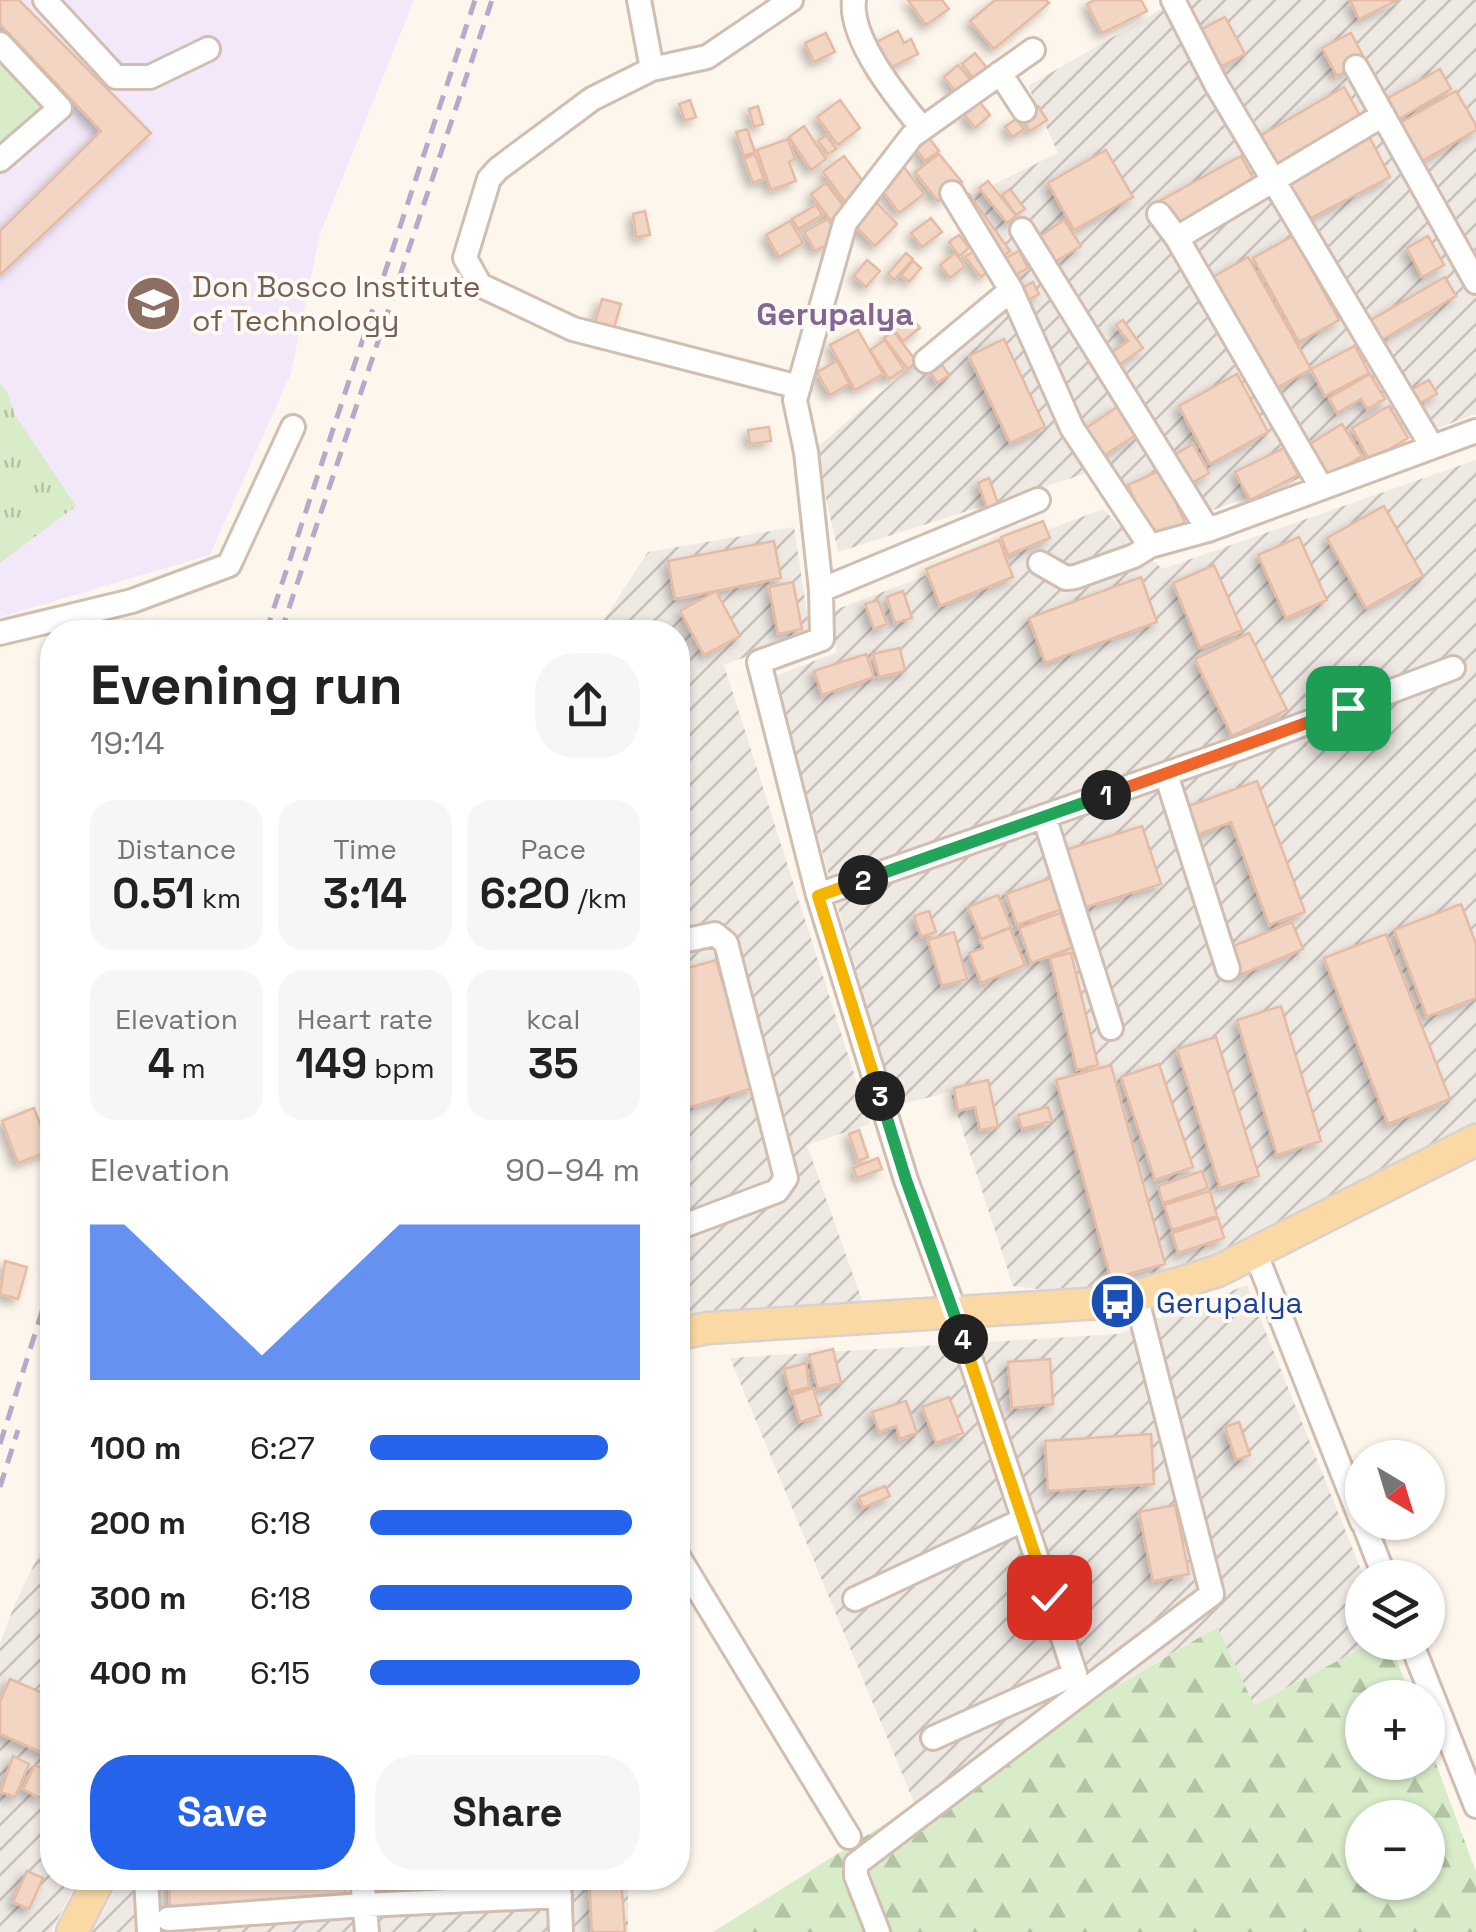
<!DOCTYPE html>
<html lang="en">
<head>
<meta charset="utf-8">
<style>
  :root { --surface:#fff; --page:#f6f6f6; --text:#222; --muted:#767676; --accent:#2563eb }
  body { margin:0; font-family:"Space Grotesk",sans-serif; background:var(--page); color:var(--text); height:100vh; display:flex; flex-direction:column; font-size:38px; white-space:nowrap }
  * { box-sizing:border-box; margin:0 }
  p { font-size:32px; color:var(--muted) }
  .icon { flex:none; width:55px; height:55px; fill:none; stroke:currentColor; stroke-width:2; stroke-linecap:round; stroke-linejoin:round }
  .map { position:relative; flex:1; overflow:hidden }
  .drawer { position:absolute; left:40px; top:620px; width:650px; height:1270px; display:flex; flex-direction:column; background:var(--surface); border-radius:40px; box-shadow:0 2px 8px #0004 }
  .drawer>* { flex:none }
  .needle { width:65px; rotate:142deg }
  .buttons { position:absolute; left:1345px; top:1440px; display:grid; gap:20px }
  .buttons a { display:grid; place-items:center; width:100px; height:100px; border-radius:50%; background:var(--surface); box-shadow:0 2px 8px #0004; font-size:50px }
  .pin { position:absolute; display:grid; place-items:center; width:85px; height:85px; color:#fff; margin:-42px; border-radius:20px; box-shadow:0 5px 15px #0006 }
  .km { position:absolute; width:50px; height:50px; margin:-25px; border-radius:50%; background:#222; color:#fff; font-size:28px; line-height:50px; text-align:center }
  .round { display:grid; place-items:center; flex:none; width:105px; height:105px; border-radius:40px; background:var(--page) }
  .headline { display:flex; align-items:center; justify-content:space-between; height:170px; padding:0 50px }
  h1 { font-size:55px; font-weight:700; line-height:75px }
  .metrics { display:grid; grid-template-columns:repeat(3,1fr); gap:15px; height:170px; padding:10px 50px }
  .metrics div { display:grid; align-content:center; border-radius:25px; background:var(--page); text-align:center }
  .metrics b { font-size:42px; font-weight:700 }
  .metrics small { font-size:28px; font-weight:400 }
  .metrics p { font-size:28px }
  .chart { height:280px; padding:20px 50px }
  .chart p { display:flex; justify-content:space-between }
  .chart svg { width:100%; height:180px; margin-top:10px; fill:var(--accent); opacity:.7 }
  .cta { display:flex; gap:20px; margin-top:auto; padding:20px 50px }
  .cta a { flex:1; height:115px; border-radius:40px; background:var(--accent); color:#fff; font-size:40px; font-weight:700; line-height:115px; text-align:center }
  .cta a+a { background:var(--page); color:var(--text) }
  ul { padding:0 50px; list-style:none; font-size:32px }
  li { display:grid; grid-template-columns:160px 120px 1fr; align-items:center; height:75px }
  li i { height:25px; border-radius:12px; background:var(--accent) }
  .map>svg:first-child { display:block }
</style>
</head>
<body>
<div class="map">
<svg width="1476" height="1932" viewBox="0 0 1476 1932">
  <defs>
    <pattern id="industrial-furrows" width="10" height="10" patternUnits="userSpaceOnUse" patternTransform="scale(2.5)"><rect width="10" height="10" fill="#efe9e4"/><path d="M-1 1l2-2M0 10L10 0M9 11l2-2" fill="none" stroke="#c7c0bb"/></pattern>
    <pattern id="forest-firs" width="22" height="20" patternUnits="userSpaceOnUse" patternTransform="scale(2.5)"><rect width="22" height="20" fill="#d8ecc9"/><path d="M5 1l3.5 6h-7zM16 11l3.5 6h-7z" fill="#b4c2a5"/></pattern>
    <pattern id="park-tufts" width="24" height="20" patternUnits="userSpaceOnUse" patternTransform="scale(2.5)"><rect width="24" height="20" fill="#d8ecc9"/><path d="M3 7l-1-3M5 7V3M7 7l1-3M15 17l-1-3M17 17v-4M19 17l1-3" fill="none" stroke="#b4c2a5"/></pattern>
    <filter id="shadow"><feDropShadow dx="-5" dy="5" stdDeviation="5" flood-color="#0004"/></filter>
  </defs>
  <rect width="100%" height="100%" fill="#fdf6ec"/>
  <path fill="url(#industrial-furrows)" d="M1177 0H1476V414L1153 532 1097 470 838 552 815 449 1022 272 970 196 1058 153 1028 86Z
    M1476 460V1124L1204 1262 1094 1296 1013 1286 950 1092 894 1106 773 677 837 652 827 613 1103 509 1162 569Z
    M794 527 810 633 724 665 870 1124 807 1145 863 1303 678 1327V632H596L648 552Z
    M1247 1285 1364 1577 1362 1642 1371 1643 1254 1705 1216 1627 915 1805 730 1358 1118 1334Z
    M52 1527V1878H79L51 1932H0V1643L15 1604Z
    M122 1878H628V1932H91Z"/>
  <path fill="#f3e8fa" d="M0 0H414L320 234 291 373 210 555 0 617Z"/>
  <path fill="#d8ecc9" d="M0 53 49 105 0 151Z"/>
  <path fill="url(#forest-firs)" fill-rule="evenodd" d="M1217 1627 1254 1705 1371 1643H1390L1411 1697 1362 1698V1762H1428V1742L1476 1872V1932H713L915 1805ZM1362 1818H1428V1882H1362Z"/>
  <path fill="url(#park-tufts)" d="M0 383 6 390 15 415 76 506 0 563Z"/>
  <path fill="#f3d5c3" stroke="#e6bba3" stroke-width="2.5" filter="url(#shadow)" d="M0 0H19L151 133 0 275V231L101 131 0 24Z
    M908 0H942L949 9 926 25Z
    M995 0H1046L1049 3 994 49 970 21Z
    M1095 0H1141L1147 11 1102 33 1087 4Z
    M1350 0H1398L1359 19Z
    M1225 17 1245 54 1212 71 1193 34Z
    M898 31 904 43 911 39 918 54 881 72 869 46Z
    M826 33 835 52 814 62 805 43Z
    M1351 33 1362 54 1349 60 1353 67 1337 76 1322 48Z
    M975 53 991 73 977 83 962 64Z
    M958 65 973 83 958 95 944 77Z
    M1440 69 1451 89 1393 122 1381 102Z
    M1344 87 1363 121 1279 170 1260 136Z
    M1456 91 1476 125V130L1417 164 1395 126Z
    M690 100 696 117 685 121 679 104Z
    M840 100 860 128 838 145 817 117Z
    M979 101 990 115 975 128 964 114Z
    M758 106 763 124 754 127 749 109Z
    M1038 106 1047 120 1030 131 1021 118Z
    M1016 119 1024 129 1013 137 1005 127Z
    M804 126 826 159 811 170 789 137Z
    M747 129 755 152 744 156 736 132Z
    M826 135 836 149 828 154 818 141Z
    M929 138 939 151 925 161 915 148Z
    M1370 138 1390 177 1305 221 1285 182Z
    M788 139 795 159 789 162 796 181 771 190 757 150Z
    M1106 150 1133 197 1074 230 1048 183Z
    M755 154 764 179 753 183 744 159Z
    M939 154 962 182 938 201 915 172Z
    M844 156 868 188 849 207 823 172Z
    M1241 156 1258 187 1175 232 1158 202Z
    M904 167 924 194 899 213 879 186Z
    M988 181 1016 216 1007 223 979 188Z
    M826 183 850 215 835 226 811 194Z
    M1010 189 1025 209 1016 215 1002 195Z
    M969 194 1010 251 1001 258 960 201Z
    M877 203 897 224 875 246 854 225Z
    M816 205 822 215 798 229 792 219Z
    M645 211 650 235 636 237 633 214Z
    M931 218 942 232 922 247 911 233Z
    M828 219 839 238 815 251 804 232Z
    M1064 220 1081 246 1053 263 1037 238Z
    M790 221 803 243 779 257 766 235Z
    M959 235 969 248 959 256 949 242Z
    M1293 236 1339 320 1299 342 1253 258Z
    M1428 236 1444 265 1422 277 1407 248Z
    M975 250 990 270 981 277 965 257Z
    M1019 251 1028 268 1015 275 1006 258Z
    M906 253 913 259 894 280 888 274Z
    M955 253 965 266 950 278 940 265Z
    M1248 257 1311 369 1271 391 1208 280Z
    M867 260 880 271 866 287 854 276Z
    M913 261 921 268 909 282 901 275Z
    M1445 277 1456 296 1377 343 1366 323Z
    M1033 282 1039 294 1028 300 1022 288Z
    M602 299 621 304 611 338 592 333Z
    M911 317 920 328 903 341 894 330Z
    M1123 320 1143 348 1115 368 1107 356 1128 341 1116 325Z
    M858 330 883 374 855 390 830 345Z
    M893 331 917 362 908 369 884 338Z
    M1004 339 1045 427 1010 443 969 356Z
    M885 340 904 369 889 379 870 350Z
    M1355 346 1369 373 1325 396 1311 369Z
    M837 361 849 384 830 395 817 372Z
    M942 365 949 375 937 383 931 373Z
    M1237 374 1268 432 1210 464 1179 406Z
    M1370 374 1385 399 1367 409 1361 399 1337 413 1329 398Z
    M1429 380 1437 394 1416 405 1409 391Z
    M1389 406 1408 438 1370 461 1352 428Z
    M1117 407 1136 435 1100 458 1082 431Z
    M1342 424 1362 456 1322 481 1302 449Z
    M769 427 771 441 750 444 748 430Z
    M1193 444 1209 473 1185 487 1169 458Z
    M1284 448 1298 475 1250 500 1235 472Z
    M1161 470 1185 523 1152 538 1128 485Z
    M989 478 1001 512 990 516 978 483Z
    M1384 506 1423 576 1366 608 1327 538Z
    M1043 521 1050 538 1008 555 1001 537Z
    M1299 537 1327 600 1286 618 1258 555Z
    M999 540 1013 577 940 606 926 569Z
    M774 541 781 578 675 599 668 561Z
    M1214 565 1242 630 1200 648 1173 583Z
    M1141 577 1157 622 1045 663 1029 618Z
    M793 582 802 629 778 634 769 587Z
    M716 591 740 636 704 655 680 611Z
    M903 591 912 618 895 623 887 597Z
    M878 600 887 624 874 629 865 604Z
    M1249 633 1287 710 1232 736 1195 659Z
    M900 648 905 671 879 677 873 654Z
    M866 654 874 677 822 695 814 671Z
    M1257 781 1305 912 1269 925 1231 822 1192 837 1181 809Z
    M1142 826 1161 884 1080 909 1062 851Z
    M1051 878 1062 909 1017 925 1006 894Z
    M998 895 1011 927 981 939 968 907Z
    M1461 904 1476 944V998L1427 1017 1394 930Z
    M929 911 936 932 921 937 914 916Z
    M1060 913 1072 948 1031 963 1019 928Z
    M1292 922 1303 949 1235 977 1224 950Z
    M1010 928 1025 965 981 983 969 953 983 948 980 940Z
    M954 932 967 979 942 986 928 940Z
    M1386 934 1450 1099 1388 1124 1324 958Z
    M1071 953 1098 1065 1077 1070 1050 958Z
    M716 960 753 1088 678 1111V971Z
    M1281 1006 1321 1141 1277 1155 1237 1020Z
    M1216 1037 1259 1176 1220 1188 1177 1049Z
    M1159 1064 1193 1167 1155 1180 1121 1077Z
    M1111 1065 1165 1264 1111 1279 1056 1080Z
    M988 1080 998 1127 980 1130 975 1107 958 1111 954 1088Z
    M1048 1107 1052 1121 1022 1129 1018 1115Z
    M34 1108 50 1151 18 1163 2 1121Z
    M859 1130 868 1157 858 1161 849 1134Z
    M878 1158 882 1169 857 1178 853 1168Z
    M1202 1171 1208 1188 1163 1203 1158 1186Z
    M1210 1191 1217 1216 1172 1230 1164 1205Z
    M1218 1218 1224 1238 1178 1253 1172 1233Z
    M5 1261 27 1267 18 1299 0 1294Z
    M833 1349 841 1383 818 1389 809 1355Z
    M1050 1359 1053 1404 1012 1408 1008 1362Z
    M806 1363 809 1387 790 1392 784 1369Z
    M813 1388 821 1415 800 1422 792 1395Z
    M949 1397 963 1433 936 1443 922 1407Z
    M906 1401 917 1433 900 1439 896 1426 879 1432 872 1412Z
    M1239 1422 1250 1455 1236 1460 1225 1427Z
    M1151 1434 1154 1484 1048 1491 1045 1441Z
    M885 1486 890 1496 863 1508 859 1497Z
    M1175 1505 1189 1574 1153 1581 1139 1512Z
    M10 1679 52 1697V1757L0 1734V1702Z
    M13 1756 29 1764 15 1797 1 1792Z
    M35 1765 52 1774 40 1798 23 1789Z
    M27 1871 43 1878 29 1909 13 1902Z
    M169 1878H344L346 1904 170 1914Z
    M369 1878H474L475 1896 371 1904Z
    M503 1878H531L532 1889 504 1891Z
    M589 1878H621L625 1932H592Z"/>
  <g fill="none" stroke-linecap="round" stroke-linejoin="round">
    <defs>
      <path id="minor" d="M45 0 116 77H150L208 49
        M639 0 652 69
        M791 0 707 57 652 69 592 99 498 169 489 179 465 258 480 285 573 329 799 387
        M854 0C849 39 898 99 922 128
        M1173 0 1216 84 1431 445
        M0 44 60 108 0 160
        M1356 67 1476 282
        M1000 73 1024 110
        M952 193 1011 290 1072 428 1150 546 1208 530 1476 431
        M1159 214 1177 238 1321 487
        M1022 230 1208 530
        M1177 238 1383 115
        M926 361 1011 290
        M1040 563 1066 578 1075 577 1134 556 1150 546
        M821 590 1038 500
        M0 633 132 601 229 565 293 427
        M1166 774 1228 969
        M1044 816 1111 1028
        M818 895 1243 747 1453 668
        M678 942 715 934 726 943 786 1178 777 1191 678 1228
        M1255 1252 1362 1522
        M1363 1522 1385 1578
        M678 1556 849 1837
        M855 1599 1023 1520
        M1411 1642 1476 1806
        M933 1738 1075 1674 955 1312 906 1180 818 895 759 662 822 639 821 590 806 452 795 400 845 223 912 136 1033 50
        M146 1878 149 1932
        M362 1878 367 1932
        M559 1878 561 1932
        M168 1919 364 1905 560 1896
        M878 1932 856 1876V1864L1212 1594 1136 1296"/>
      <path id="major" d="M678 1334 708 1328 1117 1302 1218 1271 1476 1140
        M72 1932 100 1878"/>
    </defs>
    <use href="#minor" stroke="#d1beb0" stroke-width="28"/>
    <use href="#major" stroke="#dad1cd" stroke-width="35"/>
    <use href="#minor" stroke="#fff" stroke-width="22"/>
    <use href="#major" stroke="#fbd9a5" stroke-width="30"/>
    <path stroke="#b9a8c9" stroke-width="5" stroke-dasharray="15 10" stroke-linecap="butt" d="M266 632 475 0
      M281 632 492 0
      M0 1444 52 1280
      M0 1487 18 1430"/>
  </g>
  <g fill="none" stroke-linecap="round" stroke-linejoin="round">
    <defs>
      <path id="split-1" d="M1106 795 1348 708"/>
      <path id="split-2" d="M863 880 1106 795"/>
      <path id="split-3" d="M863 880 818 896 880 1096"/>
      <path id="split-4" d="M880 1096 906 1180 963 1339"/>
      <path id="split-5" d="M963 1339 1049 1597"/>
    </defs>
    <use href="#split-1" stroke="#fff" stroke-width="20"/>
    <use href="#split-2" stroke="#fff" stroke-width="20"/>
    <use href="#split-3" stroke="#fff" stroke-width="20"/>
    <use href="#split-4" stroke="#fff" stroke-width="20"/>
    <use href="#split-5" stroke="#fff" stroke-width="20"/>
    <use href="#split-1" stroke="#f0652b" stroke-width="12"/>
    <use href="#split-2" stroke="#22a559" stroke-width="12"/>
    <use href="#split-3" stroke="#f5b400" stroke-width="12"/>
    <use href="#split-4" stroke="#22a559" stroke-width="12"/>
    <use href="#split-5" stroke="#f5b400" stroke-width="12"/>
  </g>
  <defs>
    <symbol id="university-disc" viewBox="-11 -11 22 22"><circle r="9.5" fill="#8d6e63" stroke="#fffaf3"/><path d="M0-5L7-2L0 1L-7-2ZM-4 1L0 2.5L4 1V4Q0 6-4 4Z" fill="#fff"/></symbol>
    <symbol id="bus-disc" viewBox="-11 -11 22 22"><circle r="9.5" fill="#1a4fb4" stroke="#fffaf3"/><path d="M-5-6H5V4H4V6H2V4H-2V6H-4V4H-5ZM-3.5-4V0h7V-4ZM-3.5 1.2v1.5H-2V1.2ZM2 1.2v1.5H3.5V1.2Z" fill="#fff"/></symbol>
  </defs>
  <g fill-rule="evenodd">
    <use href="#university-disc" x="122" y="272" width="63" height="63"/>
    <use href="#bus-disc" x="1086" y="1270" width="63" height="63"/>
  </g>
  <g text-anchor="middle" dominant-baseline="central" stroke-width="8" stroke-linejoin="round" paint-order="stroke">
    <g font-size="30" fill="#785e54" stroke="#fffaf3" text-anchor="start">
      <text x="192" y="286">Don Bosco Institute<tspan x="192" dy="34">of Technology</tspan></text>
    </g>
    <g font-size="30" fill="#164399" stroke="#fffaf3" text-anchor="start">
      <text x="1156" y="1302">Gerupalya</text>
    </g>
    <g font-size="32" font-weight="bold" fill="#846695" stroke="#fffaf3">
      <text x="835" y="314">Gerupalya</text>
    </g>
  </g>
</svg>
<div class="buttons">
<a><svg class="needle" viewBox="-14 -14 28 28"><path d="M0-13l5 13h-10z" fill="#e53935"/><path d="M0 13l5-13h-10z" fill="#767676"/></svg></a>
<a><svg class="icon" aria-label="layers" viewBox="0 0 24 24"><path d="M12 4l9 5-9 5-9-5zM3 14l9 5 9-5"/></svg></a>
<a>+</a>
<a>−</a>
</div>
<div class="pin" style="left:1348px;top:708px;background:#1e9e55"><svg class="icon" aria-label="arrive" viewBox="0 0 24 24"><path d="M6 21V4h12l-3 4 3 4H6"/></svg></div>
<div class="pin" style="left:1049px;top:1597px;background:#d93025"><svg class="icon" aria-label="check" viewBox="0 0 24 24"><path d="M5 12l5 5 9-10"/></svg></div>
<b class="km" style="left:1106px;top:795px">1</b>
<b class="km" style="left:863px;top:880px">2</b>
<b class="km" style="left:880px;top:1096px">3</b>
<b class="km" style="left:963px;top:1339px">4</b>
<section class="drawer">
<div class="headline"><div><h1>Evening run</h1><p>19:14</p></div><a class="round"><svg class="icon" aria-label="share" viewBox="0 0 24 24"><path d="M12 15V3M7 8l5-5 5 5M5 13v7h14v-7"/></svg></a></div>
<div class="metrics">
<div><p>Distance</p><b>0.51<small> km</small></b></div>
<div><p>Time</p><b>3:14</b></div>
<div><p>Pace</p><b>6:20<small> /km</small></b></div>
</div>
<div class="metrics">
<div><p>Elevation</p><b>4<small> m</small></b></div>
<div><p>Heart rate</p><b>149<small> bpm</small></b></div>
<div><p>kcal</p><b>35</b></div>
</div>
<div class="chart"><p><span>Elevation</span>90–94 m</p>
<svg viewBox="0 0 160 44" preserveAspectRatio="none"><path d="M0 44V6L10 6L20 14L30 22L40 30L50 38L60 30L70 22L80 14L90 6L100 6L110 6L120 6L130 6L140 6L150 6L160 6V44z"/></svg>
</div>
<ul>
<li><b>100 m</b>6:27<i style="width:88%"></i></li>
<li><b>200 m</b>6:18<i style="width:97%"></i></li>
<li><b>300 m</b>6:18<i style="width:97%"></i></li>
<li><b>400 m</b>6:15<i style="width:100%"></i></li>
</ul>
<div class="cta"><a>Save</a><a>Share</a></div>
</section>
</div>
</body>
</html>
